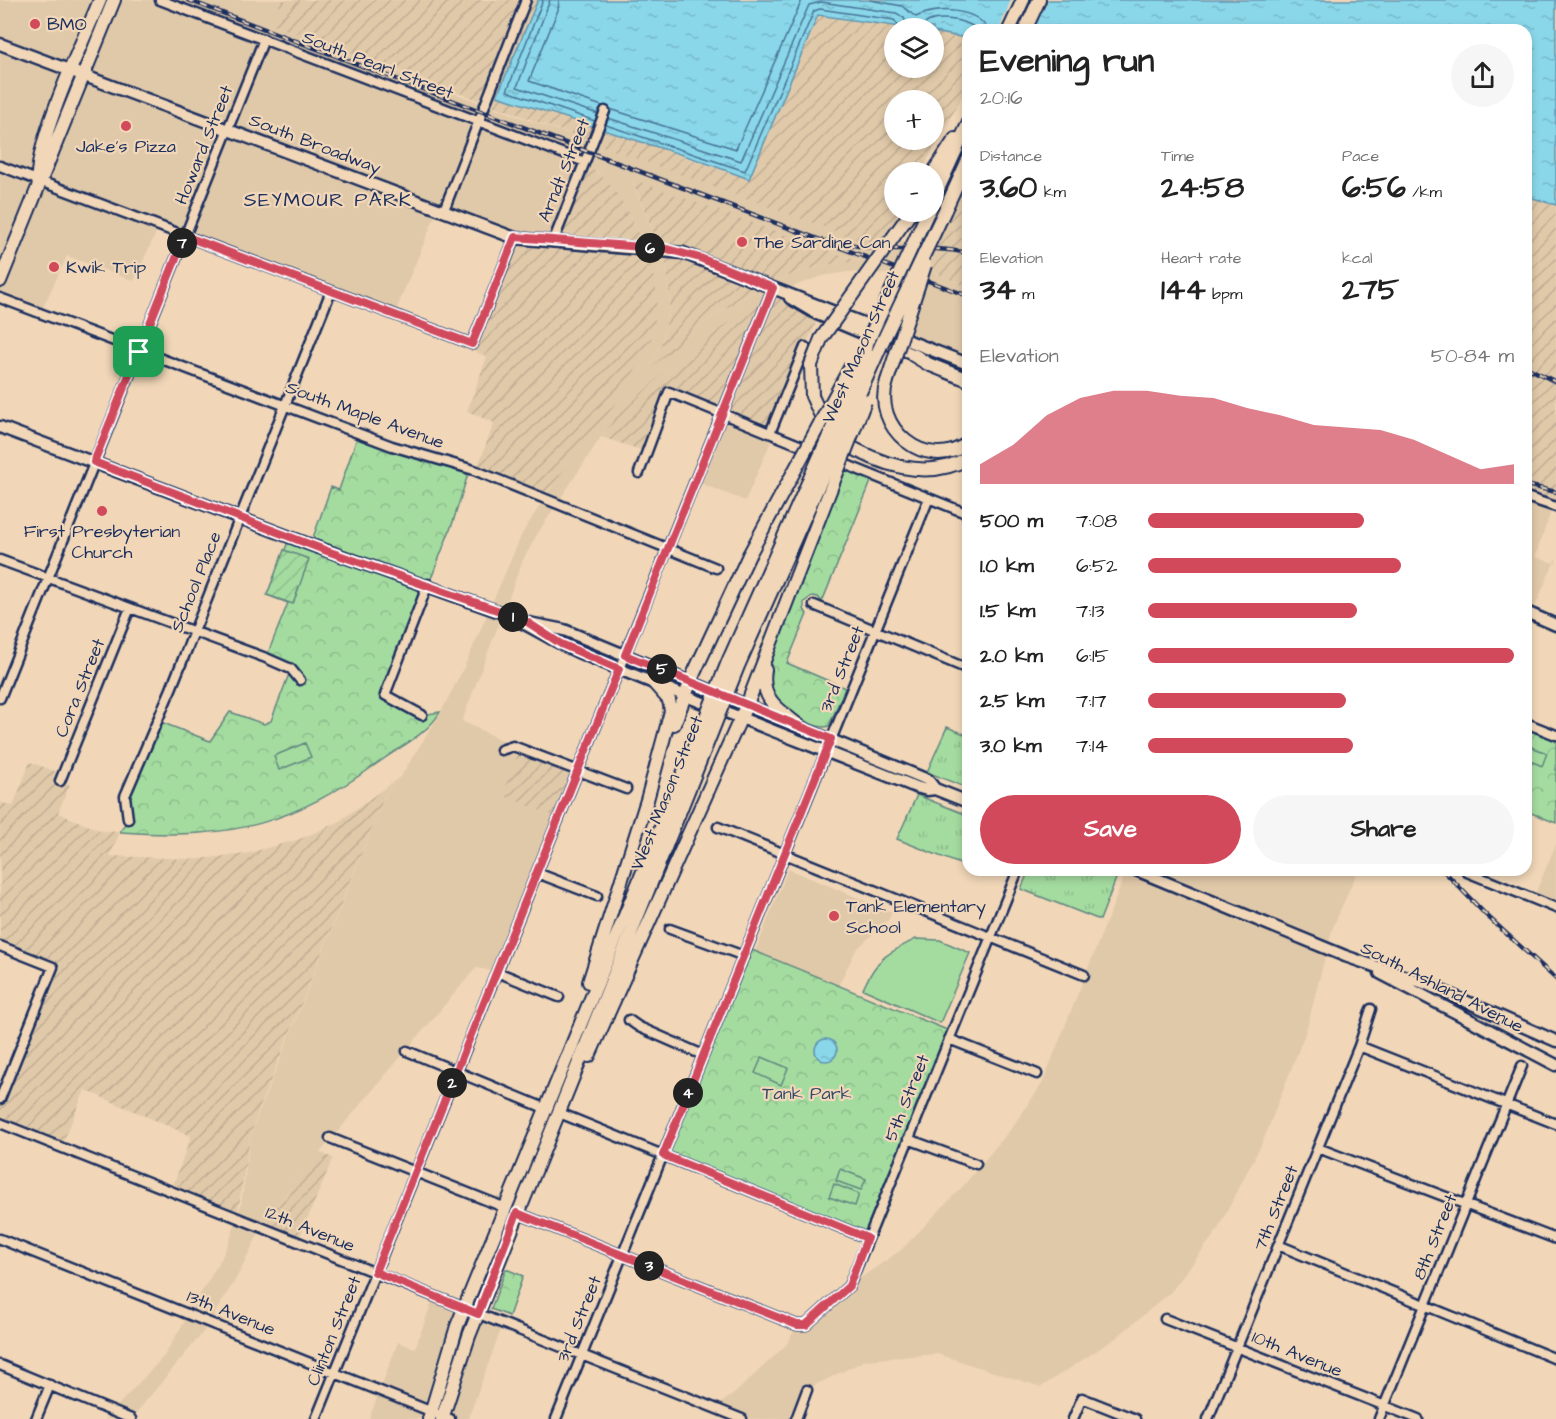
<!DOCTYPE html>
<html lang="en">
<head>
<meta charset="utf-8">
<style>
  :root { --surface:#fff; --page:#f6f6f6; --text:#222; --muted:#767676; --accent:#d1495b }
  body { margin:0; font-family:"Architects Daughter",sans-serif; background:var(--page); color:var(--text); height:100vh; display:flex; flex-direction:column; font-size:22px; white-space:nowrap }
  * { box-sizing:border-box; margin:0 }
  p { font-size:20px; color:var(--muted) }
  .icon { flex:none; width:33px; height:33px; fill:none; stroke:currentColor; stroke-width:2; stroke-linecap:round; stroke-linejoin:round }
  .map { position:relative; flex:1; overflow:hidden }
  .details { position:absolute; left:962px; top:24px; width:570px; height:852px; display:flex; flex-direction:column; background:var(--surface); border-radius:18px; box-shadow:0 3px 9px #0003 }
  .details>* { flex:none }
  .controls { position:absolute; left:884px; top:18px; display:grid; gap:12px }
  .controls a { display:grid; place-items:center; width:60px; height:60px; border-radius:50%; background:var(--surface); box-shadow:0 3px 9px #0003; font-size:30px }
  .pin { position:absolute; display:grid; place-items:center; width:51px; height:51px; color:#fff; margin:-26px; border-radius:12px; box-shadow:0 3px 9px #0006 }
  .km { position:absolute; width:30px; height:30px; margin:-15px; border-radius:50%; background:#222; color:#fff; font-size:16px; line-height:30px; text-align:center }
  .round { display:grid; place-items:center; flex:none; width:63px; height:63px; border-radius:32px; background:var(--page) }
  .overview { display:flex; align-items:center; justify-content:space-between; height:102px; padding:0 18px }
  h1 { font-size:33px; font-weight:700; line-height:45px }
  .stats { display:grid; grid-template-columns:repeat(3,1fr); gap:9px; height:102px; padding:6px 18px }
  .stats div { display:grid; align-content:center }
  .stats b { font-size:30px; font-weight:700 }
  .stats small { font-size:16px; font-weight:400 }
  .stats p { font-size:16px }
  .chart { height:168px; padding:12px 18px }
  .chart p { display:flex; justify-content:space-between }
  .chart svg { width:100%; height:108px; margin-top:6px; fill:var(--accent); opacity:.7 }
  .cta { display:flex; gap:12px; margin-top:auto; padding:12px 18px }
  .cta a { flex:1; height:69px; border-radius:36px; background:var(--accent); color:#fff; font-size:24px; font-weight:700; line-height:69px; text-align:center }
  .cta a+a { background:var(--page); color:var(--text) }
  ul { padding:0 18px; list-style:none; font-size:20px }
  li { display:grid; grid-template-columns:96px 72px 1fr; align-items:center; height:45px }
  li i { height:15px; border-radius:8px; background:var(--accent) }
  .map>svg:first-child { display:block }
</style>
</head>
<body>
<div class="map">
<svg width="1556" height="1419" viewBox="0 0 1556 1419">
  <defs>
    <pattern id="industrial-furrows" width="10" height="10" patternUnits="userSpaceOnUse" patternTransform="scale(1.5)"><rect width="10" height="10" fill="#e0c9a9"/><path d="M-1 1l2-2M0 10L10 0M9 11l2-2" fill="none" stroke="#c0ad94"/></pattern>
    <pattern id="grass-tufts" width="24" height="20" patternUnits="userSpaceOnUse" patternTransform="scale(1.5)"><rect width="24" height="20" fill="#a4dca0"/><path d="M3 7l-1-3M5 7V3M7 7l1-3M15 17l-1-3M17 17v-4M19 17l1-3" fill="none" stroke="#8dbd8c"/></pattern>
    <pattern id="park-crowns" width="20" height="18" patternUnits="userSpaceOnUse" patternTransform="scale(1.5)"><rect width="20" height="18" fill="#a4dca0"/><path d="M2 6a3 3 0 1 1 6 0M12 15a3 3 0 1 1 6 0" fill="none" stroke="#8dbd8c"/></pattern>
    <pattern id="garden-furrows" width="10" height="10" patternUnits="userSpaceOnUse" patternTransform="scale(1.5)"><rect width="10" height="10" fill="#a4dca0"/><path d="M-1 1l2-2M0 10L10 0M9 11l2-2" fill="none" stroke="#8dbd8c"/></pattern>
    <pattern id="water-ripples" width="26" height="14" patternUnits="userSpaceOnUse" patternTransform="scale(1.5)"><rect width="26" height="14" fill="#8ad7e9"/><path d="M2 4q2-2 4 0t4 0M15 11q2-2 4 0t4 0" fill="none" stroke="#76b9ca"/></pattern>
  </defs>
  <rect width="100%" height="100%" fill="#f1d7b8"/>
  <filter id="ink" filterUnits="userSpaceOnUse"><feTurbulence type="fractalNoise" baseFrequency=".0167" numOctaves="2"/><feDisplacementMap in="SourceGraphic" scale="12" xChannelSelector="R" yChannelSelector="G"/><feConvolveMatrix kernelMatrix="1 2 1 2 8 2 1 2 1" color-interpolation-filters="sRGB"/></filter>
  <g filter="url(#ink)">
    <path fill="#e0c9a9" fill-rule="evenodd" d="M0 0H282L271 24 486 105 882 243 937 238 925 268 967 287V367L909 343 914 302 919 283 886 274 848 272 823 276 780 291 664 372 615 418 601 437 538 533 523 560 462 721 520 749 559 818 497 972 476 968 285 1194 262 1227 236 1279 201 1335 131 1419H105L164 1356 222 1257 231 1237 241 1204 251 1132 385 795 401 776 441 712 466 663 522 534 563 468 643 247 631 216 596 170 553 242 535 241 438 209 394 315 159 226 134 281 67 256 40 314 0 298ZM632 180 861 262H841L804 270 765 285 713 316 650 367 662 342 670 305 666 263Z
      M723 414 774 435 745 501 695 481Z
      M1526 497 1553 506 1535 557 1554 563 1556 557V564L1554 563 1531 615 1526 612Z
      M1556 844V908L1533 899Z
      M788 869 892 912 889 919 856 950 838 986 755 952Z
      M1127 870H1358L1333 927 1306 1031 1264 1139 1217 1231 1171 1292 1116 1338 1041 1387 937 1354 866 1360 799 1393 788 1419H752L714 1408 734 1394 787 1344 797 1325H806L849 1286 901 1250 963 1186 1010 1130 1042 1084Z
      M434 1296 503 1324 468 1419H369L398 1342 415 1348Z"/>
    <path fill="url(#industrial-furrows)" fill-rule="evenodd" d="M282 0H538L666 151 748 179 818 15 908 28H894V68H933V32L967 38V88L921 172H894V212H899L882 243 862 241 270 24ZM894 100H933V140H894Z
      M967 160V287L925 268Z
      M585 162 610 184 631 216 652 269 657 296 655 321 651 340 620 398 543 497 476 471 494 423 467 411 487 357 469 349 515 238 553 242Z
      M632 179 863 263 841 262 804 270 765 285 713 316 649 369 662 342 670 305 666 263Z
      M1526 196 1556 205V507L1526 497Z
      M773 288 822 308 770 433 669 393 647 452 601 437 615 418 664 372Z
      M520 749 578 771 559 818 502 795Z
      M30 762 63 774 60 781 70 784 58 813 102 831 120 832 110 856 199 859 245 854 300 839 338 822 401 776 385 795 262 1102 251 1132 237 1217 171 1191 191 1136 85 1090 61 1147 0 1123V1099L53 968 0 946V802L13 806Z
      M319 1152 333 1158 298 1241 262 1227 285 1194Z"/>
    <path fill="url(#grass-tufts)" stroke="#60867f" stroke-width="1.5" d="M947 727 967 735V788L927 772Z
      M917 795 967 815V867L897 839Z
      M1029 870H1102L1117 876 1100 920 1021 889Z"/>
    <path fill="url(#park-crowns)" stroke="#60867f" stroke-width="1.5" d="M359 432 468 474 453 522 386 695 422 715 440 712C428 733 405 744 385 758 292 825 235 840 120 832L128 819 124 803 158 721 210 741 230 712 264 724 271 721 291 669 266 658 288 603 267 595 288 542 309 549 331 487 339 490Z
      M843 469 871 480 870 484 822 602 818 597 812 596 804 602V609L807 614 787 663 845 688 829 726C813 732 781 705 770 694V667L787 612Z
      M1526 723 1556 735V823L1526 811Z
      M747 948 952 1032 867 1238 663 1155Z
      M506 1269 523 1276 509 1316 491 1309Z"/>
    <path fill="url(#garden-furrows)" stroke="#60867f" stroke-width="1.5" d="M284 550 309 559 293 604 267 595Z"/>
    <path fill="#a4dca0" stroke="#60867f" stroke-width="1.5" d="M305 743 311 757 279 770 274 756Z
      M1526 745 1547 753 1542 766 1526 759Z
      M916 939 940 940 970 953 940 1023 863 989C877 958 886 954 916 939Z
      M762 1057 788 1068 781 1085 755 1073Z
      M840 1169 866 1179 861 1190 836 1181Z
      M834 1184 859 1194 855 1206 829 1197Z"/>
    <path fill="url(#water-ripples)" stroke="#5e94b1" stroke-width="1.5" d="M538 0H1556V205L1526 196V30H968L967 38 933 32V28H908L818 15 749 179 695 159 497 96Z
      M815 1050a11 11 0 1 1 22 0a11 11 0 1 1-22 0Z"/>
    <path fill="#f1d7b8" d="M1011 0H1048L1034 30H999Z"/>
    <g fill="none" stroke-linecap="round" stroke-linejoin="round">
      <path stroke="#477296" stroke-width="1.5" d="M543 0 507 91 595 121
        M550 0 517 87 598 114
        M559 0 558 10 529 81 602 106
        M870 0 902 6 916 17C935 7 976 7 988 30
        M921 28C930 13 967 19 978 30
        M610 109 736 149 802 0
        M608 118 741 161 809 5 821 2 896 13 904 18 908 28
        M606 125 745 171 814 11 820 9 894 20 900 28"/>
      <defs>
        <path id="street" d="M160 0 585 162
          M0 166 472 344 515 238
          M444 210 526 0
          M553 242 605 111
          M0 298 392 446 474 470 716 568
          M770 433 805 347
          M837 461 968 514
          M639 473 669 392 826 456
          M1526 497 1556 507
          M0 560 266 658 291 669 300 680
          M814 605 968 669
          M0 698 264 39
          M422 715 385 695 428 584
          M1526 723 1556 735
          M501 750 513 746 626 789
          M60 781 130 608
          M128 819 125 796 171 689 331 291
          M718 827 1084 975
          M1467 872 1556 908
          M537 873 597 896
          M670 929 744 956
          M0 946 53 967 0 1099
          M497 972 559 997
          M629 1020 639 1027 703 1055
          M949 1039 1037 1074
          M1359 1046 1556 1124
          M407 1051 547 1109
          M557 1112 867 1238
          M0 1123 742 1419
          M330 1138 506 1208
          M908 1139 976 1164
          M1318 1148 1556 1239
          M517 1213 797 1325H806L849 1286 1018 870
          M0 1239 450 1419
          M1278 1245 1556 1359
          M1165 1319 1418 1419
          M0 1365 131 1419
          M36 1419 50 1385
          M316 1419 773 288
          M556 1419 929 498
          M796 1419 807 1390
          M1073 1419 1082 1398 1135 1419
          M1208 1419 1359 1046 1371 1009
          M1379 1419 1522 1066"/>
        <path id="secondary" d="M0 44 515 238 683 253 968 364
          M790 298 817 314 920 357
          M0 427 311 545 497 611C526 622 550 640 578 652 690 699 803 742 916 787L927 790 935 789 968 802
          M1526 612 1556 625
          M529 623 564 630 928 780 935 789
          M1136 870 1345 956 1424 983 1556 1041
          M1380 973 1556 1065"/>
        <path id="primary" d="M1009 30 1023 0
          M1025 30 1039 0
          M933 173 955 139
          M38 181C35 142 83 41 100 0
          M933 200 968 124
          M945 210 968 160
          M0 281 114 0
          M913 355 928 364 968 380
          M887 381C871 427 926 474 968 443
          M812 396 826 427
          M841 441C877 464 927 482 968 458
          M765 670C760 699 778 709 798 725
          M674 724 694 673 749 555
          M589 982 647 800 671 711 669 700 653 682
          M589 1056 750 697 797 575
          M429 1419 457 1326 694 747
          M442 1419 469 1336 704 751"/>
      </defs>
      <use href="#street" stroke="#1b2f5e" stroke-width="13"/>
      <use href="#secondary" stroke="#1b2f5e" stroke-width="15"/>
      <use href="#primary" stroke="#1b2f5e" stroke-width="16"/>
      <use href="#street" stroke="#f1d7b8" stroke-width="8"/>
      <use href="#secondary" stroke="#f1d7b8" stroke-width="10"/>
      <use href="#primary" stroke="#f1d7b8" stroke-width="12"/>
      <defs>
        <path id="rail" d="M188 0 968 296
          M849 244C888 254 928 244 968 253
          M1526 367 1556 382
          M1526 485 1556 492
          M1443 870 1485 914 1556 979"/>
      </defs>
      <use href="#rail" stroke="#1b2f5e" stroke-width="4.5"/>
      <use href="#rail" stroke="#f1d7b8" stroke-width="2" stroke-dasharray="7" stroke-linecap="butt"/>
      <defs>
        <path id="primary-bridge" d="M887 381 925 265
          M812 396 811 365 821 339 911 212
          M749 555 851 366
          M797 575 865 401
          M694 747 728 662 865 355 867 343 928 212
          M704 751 738 666 882 343 945 210"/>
      </defs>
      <use href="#primary-bridge" stroke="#1b2f5e" stroke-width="16" stroke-linecap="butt"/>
      <use href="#primary-bridge" stroke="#f1d7b8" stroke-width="12"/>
    </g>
  </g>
  <g fill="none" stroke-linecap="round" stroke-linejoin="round" filter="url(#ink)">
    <defs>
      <path id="route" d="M185 236 472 344 515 237 667 249 700 258 773 288 625 655 831 739 663 1155 867 1238 849 1286 806 1325H797L517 1213 478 1314 375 1272 619 669 561 644 527 622 497 610 327 551 94 462Z"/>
    </defs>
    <use href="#route" stroke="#fff" stroke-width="12"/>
    <use href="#route" stroke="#d1495b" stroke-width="8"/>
  </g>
  <g fill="#d1495b" stroke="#f1d7b8" stroke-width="2">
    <circle cx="35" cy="24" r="6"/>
    <circle cx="126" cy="126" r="6"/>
    <circle cx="742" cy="242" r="6"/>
    <circle cx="54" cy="267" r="6"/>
    <circle cx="102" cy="511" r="6"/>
    <circle cx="834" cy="916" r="6"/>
  </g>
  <g text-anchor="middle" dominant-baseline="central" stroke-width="4.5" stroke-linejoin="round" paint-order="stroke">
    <g font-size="18" fill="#1b2f5e" stroke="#f1d7b8" text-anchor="start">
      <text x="47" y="24">BMO</text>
      <text x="126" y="146" text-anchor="middle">Jake's Pizza</text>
      <text x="754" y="242">The Sardine Can</text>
      <text x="66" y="267">Kwik Trip</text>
      <text x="102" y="531" text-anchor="middle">First Presbyterian<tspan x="102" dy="21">Church</tspan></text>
      <text x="846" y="906">Tank Elementary<tspan x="846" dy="21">School</tspan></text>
    </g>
    <g font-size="18" fill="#1b2f5e" stroke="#f1d7b8">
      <text transform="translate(378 65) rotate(21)">South Pearl Street</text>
      <text transform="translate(315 144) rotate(21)">South Broadway</text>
      <text transform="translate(204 145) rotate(-68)">Howard Street</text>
      <text transform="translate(564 170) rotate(-68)">Arndt Street</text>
      <text transform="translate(861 347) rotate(-66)">West Mason Street</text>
      <text transform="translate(365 415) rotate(20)">South Maple Avenue</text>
      <text transform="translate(196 582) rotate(-68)">School Place</text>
      <text transform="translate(842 669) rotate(-68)">3rd Street</text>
      <text transform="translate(80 688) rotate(-68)">Cora Street</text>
      <text transform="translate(667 793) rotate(-68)">West Mason Street</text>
      <text transform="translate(1442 987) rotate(27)">South Ashland Avenue</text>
      <text transform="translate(907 1098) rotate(-68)">5th Street</text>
      <text transform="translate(1276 1208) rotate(-68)">7th Street</text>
      <text transform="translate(310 1229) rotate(22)">12th Avenue</text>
      <text transform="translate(1435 1237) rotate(-68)">8th Street</text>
      <text transform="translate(231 1313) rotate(22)">13th Avenue</text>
      <text transform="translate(579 1319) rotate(-68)">3rd Street</text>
      <text transform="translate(334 1331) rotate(-68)">Clinton Street</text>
      <text transform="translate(1297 1354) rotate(22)">10th Avenue</text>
    </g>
    <g font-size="18" fill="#304968" stroke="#f1d7b8">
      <text x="807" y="1093">Tank Park</text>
    </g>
    <g font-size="20" letter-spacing="1.5" fill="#1b2f5e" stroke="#f1d7b8">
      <text x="328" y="200">SEYMOUR PARK</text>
    </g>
  </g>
</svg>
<div class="controls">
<a><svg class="icon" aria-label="layers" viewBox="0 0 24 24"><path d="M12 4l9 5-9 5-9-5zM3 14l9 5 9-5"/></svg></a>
<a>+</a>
<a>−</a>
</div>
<div class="pin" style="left:139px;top:352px;background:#1e9e55"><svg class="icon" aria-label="arrive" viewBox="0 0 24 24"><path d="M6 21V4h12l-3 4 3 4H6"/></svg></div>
<b class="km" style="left:513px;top:617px">1</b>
<b class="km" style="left:452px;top:1083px">2</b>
<b class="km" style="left:649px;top:1266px">3</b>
<b class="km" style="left:688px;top:1093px">4</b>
<b class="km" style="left:662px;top:669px">5</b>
<b class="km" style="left:650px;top:248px">6</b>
<b class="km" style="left:182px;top:243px">7</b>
<section class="details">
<div class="overview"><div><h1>Evening run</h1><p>20:16</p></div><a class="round"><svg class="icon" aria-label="share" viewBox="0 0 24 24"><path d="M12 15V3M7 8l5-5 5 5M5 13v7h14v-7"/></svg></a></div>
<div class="stats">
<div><p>Distance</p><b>3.60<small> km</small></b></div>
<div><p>Time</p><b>24:58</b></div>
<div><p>Pace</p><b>6:56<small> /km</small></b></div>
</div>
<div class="stats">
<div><p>Elevation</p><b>34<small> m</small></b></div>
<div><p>Heart rate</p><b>144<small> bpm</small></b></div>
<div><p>kcal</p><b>275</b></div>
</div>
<div class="chart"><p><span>Elevation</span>50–84 m</p>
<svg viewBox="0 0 160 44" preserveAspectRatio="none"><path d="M0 44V36L10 28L20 16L30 9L40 6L50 6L60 8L70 9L80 13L90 16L100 20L110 21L120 22L130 26L140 32L150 38L160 36V44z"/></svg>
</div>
<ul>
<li><b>500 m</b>7:08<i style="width:59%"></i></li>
<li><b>1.0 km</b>6:52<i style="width:69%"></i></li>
<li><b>1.5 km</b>7:13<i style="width:57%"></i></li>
<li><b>2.0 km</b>6:15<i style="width:100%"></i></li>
<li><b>2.5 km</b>7:17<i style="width:54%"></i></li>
<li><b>3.0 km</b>7:14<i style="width:56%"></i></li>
</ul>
<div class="cta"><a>Save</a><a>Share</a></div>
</section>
</div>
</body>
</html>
